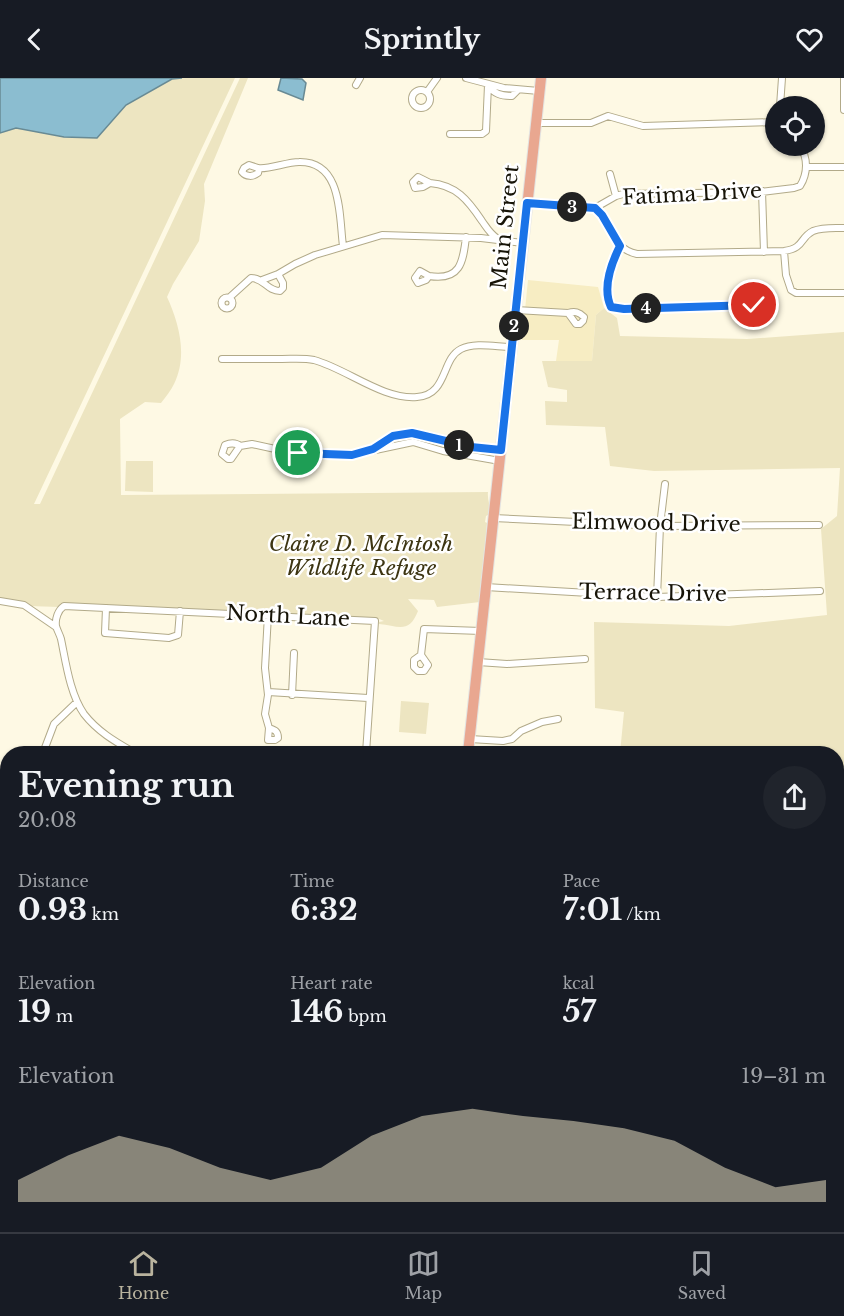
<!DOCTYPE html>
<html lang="en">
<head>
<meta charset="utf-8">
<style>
  :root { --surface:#171b24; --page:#20242c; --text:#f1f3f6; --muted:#9ea1a6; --line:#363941; --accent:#b9b39e }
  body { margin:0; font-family:"Libre Baskerville",serif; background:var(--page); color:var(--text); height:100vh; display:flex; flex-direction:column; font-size:22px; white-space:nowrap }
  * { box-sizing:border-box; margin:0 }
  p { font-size:20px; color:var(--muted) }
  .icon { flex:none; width:33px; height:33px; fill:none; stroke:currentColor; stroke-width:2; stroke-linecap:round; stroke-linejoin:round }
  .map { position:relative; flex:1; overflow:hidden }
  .drawer { position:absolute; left:0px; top:668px; width:844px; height:488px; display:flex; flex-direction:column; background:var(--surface); border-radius:24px 24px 0 0; box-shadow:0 2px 4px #0004 }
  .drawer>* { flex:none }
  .buttons { position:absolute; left:765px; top:18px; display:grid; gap:12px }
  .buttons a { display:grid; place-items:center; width:60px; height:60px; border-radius:50%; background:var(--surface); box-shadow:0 2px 4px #0004; font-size:30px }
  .pin { position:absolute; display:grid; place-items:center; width:51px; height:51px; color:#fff; margin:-26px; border:3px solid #fff; border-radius:50%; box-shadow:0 2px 6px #0007 }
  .km { position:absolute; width:30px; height:30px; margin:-15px; border-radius:50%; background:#222; color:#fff; font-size:16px; line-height:30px; text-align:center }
  .round { display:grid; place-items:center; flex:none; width:63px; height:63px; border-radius:32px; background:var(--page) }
  .head { display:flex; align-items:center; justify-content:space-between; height:102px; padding:0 18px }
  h1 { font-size:33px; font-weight:700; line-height:45px }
  .metrics { display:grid; grid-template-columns:repeat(3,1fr); gap:9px; height:102px; padding:6px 18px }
  .metrics div { display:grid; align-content:center }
  .metrics b { font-size:30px; font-weight:700 }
  .metrics small { font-size:16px; font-weight:400 }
  .metrics p { font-size:16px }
  .chart { height:168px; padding:12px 18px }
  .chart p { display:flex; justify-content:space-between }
  .chart svg { width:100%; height:108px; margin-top:6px; fill:var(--accent); opacity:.7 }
  header { display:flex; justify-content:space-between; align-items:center; height:78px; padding:0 18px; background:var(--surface); font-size:27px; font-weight:700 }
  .tabs { display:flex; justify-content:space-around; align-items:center; height:84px; border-top:2px solid var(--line); background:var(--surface); font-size:16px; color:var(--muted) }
  .tabs a { display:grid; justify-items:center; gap:3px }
  .tabs .active { color:var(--accent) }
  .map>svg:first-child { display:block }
</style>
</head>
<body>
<header><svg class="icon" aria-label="back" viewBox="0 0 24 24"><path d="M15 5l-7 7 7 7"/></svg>Sprintly<svg class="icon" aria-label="heart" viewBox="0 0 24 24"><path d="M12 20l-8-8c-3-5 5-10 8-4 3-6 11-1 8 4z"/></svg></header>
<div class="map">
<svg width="844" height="1154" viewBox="0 0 844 1154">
  <rect width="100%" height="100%" fill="#fef9e4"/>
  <path fill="#fee7f4" d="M679 1148H778L780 1154H680Z"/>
  <path fill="#f5e9fe" d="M837 982H844V1061H837Z
    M837 1089 844 1092V1154H793L791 1148H837Z"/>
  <path fill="#f7edc3" d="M528 202 598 209 604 230 596 237 592 283H556L559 262H522Z"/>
  <path fill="#ede5c1" d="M182 0H235L34 426H40L240 0H248L204 106 205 123 199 163 173 206 167 219C179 245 188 278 174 306 171 312 166 319 161 325L145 324 120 341 121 417 488 414C487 422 491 428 490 436L486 438 485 444 487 445 480 524 437 529 434 522 408 521 418 533C409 556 399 548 379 546V544L384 543 377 540 0 527V55L16 49 64 59 97 60 126 27 172 1Z
    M604 230 617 240 620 258 747 261 844 254V982H837V675H620L624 634 595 630 594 544 729 548 827 537 821 451 837 438 840 390 654 393 610 388 605 349 546 347 545 323 567 324V312L548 309 542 283H592L596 237Z
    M126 383H153V414L125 413Z
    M401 623 429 625 426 656 399 654Z
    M554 1148H679L680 1154H553Z"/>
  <path fill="#8bbdd0" stroke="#688a94" stroke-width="1.5" d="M0 0H182L172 1 126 27 97 60 64 59 16 50 0 55Z
    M281 0 302 1 306 5 303 22 278 12Z"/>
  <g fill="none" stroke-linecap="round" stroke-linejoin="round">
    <defs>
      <path id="minor" d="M466 0 504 10 539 13
        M356 7 360 0
        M488 7C494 16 501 18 512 18L518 12
        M412 21a9 9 0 1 1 18 0a9 9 0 1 1-18 0Z
        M427 14 437 0
        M780 28 782 0
        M844 32V0
        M536 45H591L608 38 643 48 776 44
        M450 56H482L486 53 488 7
        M806 89H844
        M259 91 258 95C253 99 246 99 242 94L244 90 249 87C252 88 255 89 258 90 267 92 287 84 299 84 343 83 339 139 343 168
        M610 96 616 118
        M418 99 430 105 423 109 415 110 413 104Z
        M430 105C456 107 468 122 482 143 487 150 490 156 498 161
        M762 113 764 174
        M527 125 595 130 616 118 623 116 761 114 794 110 800 108C808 95 808 80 800 68
        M595 130C613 147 610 170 637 176L784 173C805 170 799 160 813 153 823 149 834 150 844 150
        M620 168C611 186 602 210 611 229L624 231 754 227
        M784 173 786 197 791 212 796 215H844
        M420 193 429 198 426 202 418 205 415 200Z
        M429 198C460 203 463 185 466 159
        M262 202 278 196 295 186 315 177 382 157 481 160 523 165
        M230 219 251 200C264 200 267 213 280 213L283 210V205L278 196
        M221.5 225a5.5 5.5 0 1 1 11 0a5.5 5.5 0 1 1-11 0Z
        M516 232 568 235 576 246H580L583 243 584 239C579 234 575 233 568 235
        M222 281C242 281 262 281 282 281 293 281 304 280 314 282 347 291 383 322 417 319 448 317 441 281 461 271 475 264 497 269 512 269
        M240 368C235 364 230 365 225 367L222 376 228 381H231L240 368 252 366 298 376 352 377 413 364 443 373 500 383
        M378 368 393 358 412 355 471 369 501 372
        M493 440 660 448 819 447
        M486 509 657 519 820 513
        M657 519 660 448 665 406
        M0 523 24 527 56 549
        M106 530 105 555 169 560 178 557 180 533
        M268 537 265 590 268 617 265 636 269 650
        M421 577 428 587 424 593H418L414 589V582L421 577 424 551 481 553
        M478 584 507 586 585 581
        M268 614 368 620
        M292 617 294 575
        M269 650C275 652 278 653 278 660L275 662H268Z
        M470 661 503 663 512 661 521 653 542 644 558 641
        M43 675 54 646 77 624
        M135 675C116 664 98 654 84 636 70 616 66 585 61 561 60 557 57 552 56 548 55 541 58 532 64 528L375 543 366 675
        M0 729 8 723
        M0 899H8
        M0 966H8
        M0 1036H8
        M0 1108H8
        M518 1154 519 1148"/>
      <path id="secondary" d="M837 1065H844"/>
      <path id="primary" d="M468 675 541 0
        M421 1154V1148"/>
    </defs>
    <use href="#minor" stroke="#b2aa89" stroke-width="8"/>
    <use href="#secondary" stroke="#b2aa89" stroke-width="10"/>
    <use href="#primary" stroke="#e3e3e1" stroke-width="12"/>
    <use href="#minor" stroke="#fff" stroke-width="6"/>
    <use href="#secondary" stroke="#f4d3c8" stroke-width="9"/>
    <use href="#primary" stroke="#e9a790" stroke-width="10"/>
  </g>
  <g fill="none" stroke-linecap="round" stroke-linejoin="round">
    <defs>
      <path id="route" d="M298 375 352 377 373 371 393 358 412 355 471 369 501 372 527 125 595 130 602 137 620 168C611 186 602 210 611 229L624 231 754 227"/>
    </defs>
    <use href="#route" stroke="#fff" stroke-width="12"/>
    <use href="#route" stroke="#1a73e8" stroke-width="8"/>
  </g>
  <g text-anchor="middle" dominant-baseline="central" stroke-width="5" stroke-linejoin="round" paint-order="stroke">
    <g font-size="21" fill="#171408" stroke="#fff">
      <text transform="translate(692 116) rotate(-3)">Fatima Drive</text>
      <text transform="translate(505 149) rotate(-84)">Main Street</text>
      <text transform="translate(656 445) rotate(1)">Elmwood Drive</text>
      <text transform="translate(653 515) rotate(1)">Terrace Drive</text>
      <text transform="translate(288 538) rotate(3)">North Lane</text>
    </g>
    <g font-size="21" font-style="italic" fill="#3d3512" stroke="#fff">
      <text x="361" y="466">Claire D. McIntosh<tspan x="361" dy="24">Wildlife Refuge</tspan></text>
    </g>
  </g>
</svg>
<div class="buttons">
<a><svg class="icon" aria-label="locate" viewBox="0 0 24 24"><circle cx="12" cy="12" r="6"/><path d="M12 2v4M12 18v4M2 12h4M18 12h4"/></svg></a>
</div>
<div class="pin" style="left:298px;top:375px;background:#1e9e55"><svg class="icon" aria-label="arrive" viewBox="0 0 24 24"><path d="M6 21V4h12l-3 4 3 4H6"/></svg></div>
<div class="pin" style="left:754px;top:227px;background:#d93025"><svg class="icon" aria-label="check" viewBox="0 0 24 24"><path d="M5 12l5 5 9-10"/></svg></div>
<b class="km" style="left:459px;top:367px">1</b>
<b class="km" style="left:514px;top:248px">2</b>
<b class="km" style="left:572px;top:129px">3</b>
<b class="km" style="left:646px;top:230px">4</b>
<section class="drawer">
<div class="head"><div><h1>Evening run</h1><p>20:08</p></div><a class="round"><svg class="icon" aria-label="share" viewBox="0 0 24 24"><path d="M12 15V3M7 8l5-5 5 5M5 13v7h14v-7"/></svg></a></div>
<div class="metrics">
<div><p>Distance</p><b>0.93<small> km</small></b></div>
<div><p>Time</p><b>6:32</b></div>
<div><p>Pace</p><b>7:01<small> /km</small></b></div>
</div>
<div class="metrics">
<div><p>Elevation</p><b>19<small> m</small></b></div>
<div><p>Heart rate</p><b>146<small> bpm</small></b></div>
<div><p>kcal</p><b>57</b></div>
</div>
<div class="chart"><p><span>Elevation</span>19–31 m</p>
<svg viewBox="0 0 160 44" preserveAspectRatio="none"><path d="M0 44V35L10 25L20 17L30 22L40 30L50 35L60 30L70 17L80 9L90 6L100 9L110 11L120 14L130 19L140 30L150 38L160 35V44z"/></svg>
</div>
</section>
</div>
<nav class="tabs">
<a class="active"><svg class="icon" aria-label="home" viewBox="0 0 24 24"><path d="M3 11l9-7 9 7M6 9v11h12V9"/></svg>Home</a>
<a><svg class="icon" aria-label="map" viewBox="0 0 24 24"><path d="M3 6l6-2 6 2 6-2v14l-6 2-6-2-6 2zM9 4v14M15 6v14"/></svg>Map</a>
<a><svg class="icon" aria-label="saved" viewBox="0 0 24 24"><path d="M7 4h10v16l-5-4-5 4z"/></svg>Saved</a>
</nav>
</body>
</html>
